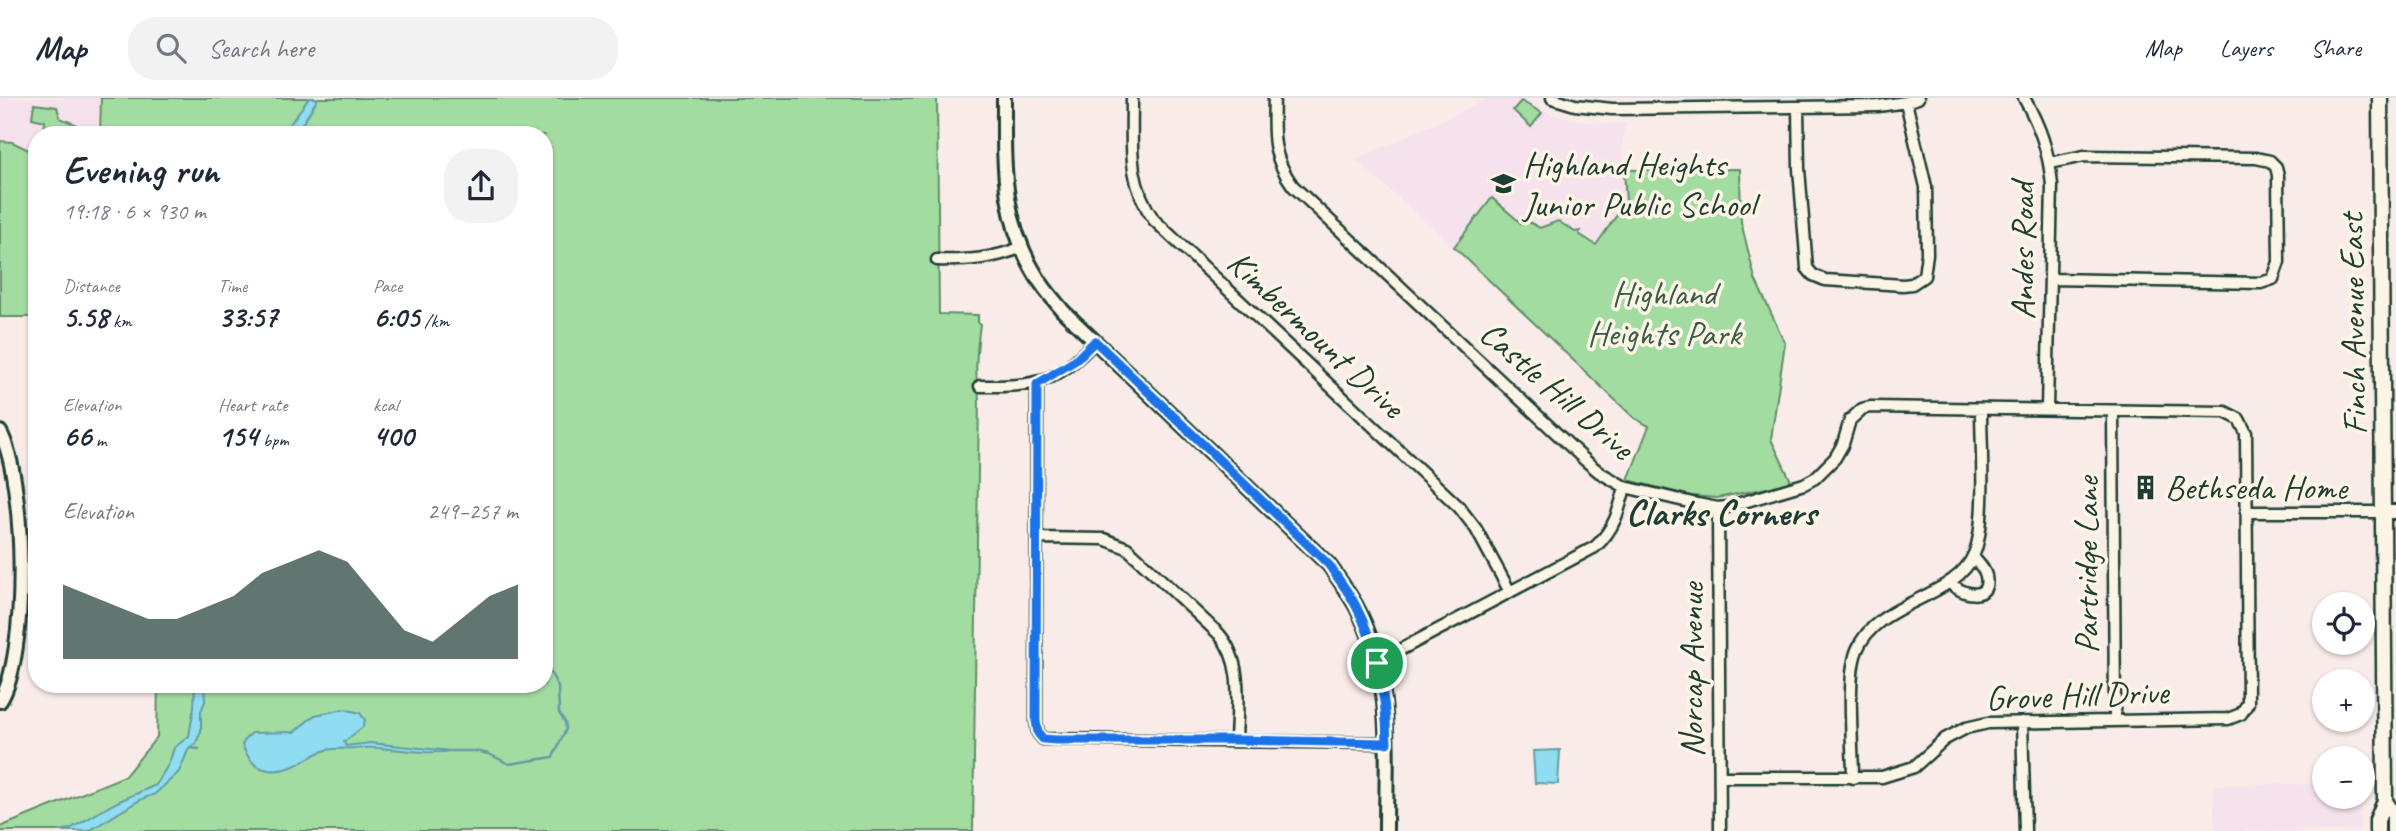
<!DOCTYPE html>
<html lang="en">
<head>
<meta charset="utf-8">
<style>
  :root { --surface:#fff; --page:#f2f2f3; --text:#1f2937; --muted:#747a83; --line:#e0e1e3; --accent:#1f3d34 }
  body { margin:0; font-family:Caveat,sans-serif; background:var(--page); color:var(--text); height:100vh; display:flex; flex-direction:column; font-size:26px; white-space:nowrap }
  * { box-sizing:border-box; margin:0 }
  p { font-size:23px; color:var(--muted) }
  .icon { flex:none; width:38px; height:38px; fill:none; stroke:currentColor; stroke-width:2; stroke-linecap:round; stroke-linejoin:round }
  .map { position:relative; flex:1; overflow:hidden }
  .details { position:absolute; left:28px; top:28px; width:525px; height:567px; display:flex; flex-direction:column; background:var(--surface); border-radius:28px; box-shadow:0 2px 5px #0004 }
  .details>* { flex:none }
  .controls { position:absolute; left:2312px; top:494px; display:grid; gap:14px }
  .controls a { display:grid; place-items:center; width:63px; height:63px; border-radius:50%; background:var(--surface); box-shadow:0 2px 5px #0004; font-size:35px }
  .pin { position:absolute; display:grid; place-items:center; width:60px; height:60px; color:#fff; margin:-30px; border:4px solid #fff; border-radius:50%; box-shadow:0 2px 7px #0007 }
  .round { display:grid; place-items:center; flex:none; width:74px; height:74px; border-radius:28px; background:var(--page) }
  .head { display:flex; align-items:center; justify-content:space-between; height:119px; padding:0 35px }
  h1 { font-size:38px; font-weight:600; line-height:52px }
  .metrics { display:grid; grid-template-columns:repeat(3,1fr); gap:10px; height:119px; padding:7px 35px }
  .metrics div { display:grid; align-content:center }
  .metrics b { font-size:30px; font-weight:600 }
  .metrics small { font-size:19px; font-weight:400 }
  .metrics p { font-size:19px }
  .chart { height:196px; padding:14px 35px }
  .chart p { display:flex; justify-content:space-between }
  .chart svg { width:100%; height:126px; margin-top:7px; fill:var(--accent); opacity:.7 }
  header { display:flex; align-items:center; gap:42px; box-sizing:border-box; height:98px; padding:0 35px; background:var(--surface); border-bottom:2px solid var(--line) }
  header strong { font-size:33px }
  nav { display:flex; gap:38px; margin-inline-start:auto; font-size:24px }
  .search { width:490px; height:63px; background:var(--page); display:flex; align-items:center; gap:18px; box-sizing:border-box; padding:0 24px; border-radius:28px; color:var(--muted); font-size:26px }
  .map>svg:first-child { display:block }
</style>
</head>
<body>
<header>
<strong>Map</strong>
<div class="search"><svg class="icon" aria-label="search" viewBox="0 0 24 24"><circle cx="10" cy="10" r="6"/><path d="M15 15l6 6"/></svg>Search here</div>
<nav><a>Map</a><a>Layers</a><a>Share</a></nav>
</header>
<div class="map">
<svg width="2396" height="733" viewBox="0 0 2396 733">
  <rect width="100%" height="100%" fill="#f9ece8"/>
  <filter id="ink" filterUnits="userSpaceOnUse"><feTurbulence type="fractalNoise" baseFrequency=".0143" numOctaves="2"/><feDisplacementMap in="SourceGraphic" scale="14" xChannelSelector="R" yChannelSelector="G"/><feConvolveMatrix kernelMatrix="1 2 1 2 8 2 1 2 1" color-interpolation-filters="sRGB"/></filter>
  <g filter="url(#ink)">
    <path fill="#f5e2ec" d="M0 0H101L100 37H37V56L12 44 0 43Z
      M1490 0H1522L1553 17 1598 26 1626 25 1622 44 1626 104 1596 147 1540 143 1492 100 1454 149 1355 62Z
      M2324 686V698H2361L2360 733H2215L2213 687Z"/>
    <path fill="#a3dca1" stroke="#618c6a" stroke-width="2" d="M101 0H937L939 216 978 217V225L980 226C977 250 974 276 979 300L973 733H0V729L125 678 157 639 158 586H544V37H100Z
      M1521 3 1542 15 1531 29 1513 12Z
      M34 6 57 9 60 20 75 26 83 37H44L45 23 32 20Z
      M0 43 12 44 37 56V219H0Z
      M1740 71 1741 124 1755 181 1785 245 1771 341 1792 385 1717 400 1691 398 1628 382 1649 328 1634 320 1454 149 1492 100 1522 126 1527 123 1540 130 1558 123 1575 134 1580 133 1579 136 1596 147 1626 104 1624 72Z"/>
    <path fill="#90dcf0" stroke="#639ca5" stroke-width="2" d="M309 0H318L305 22 292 37H282Z
      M195 586H204L205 603 201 613V633L196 645 189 650 179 674 155 696 140 702 89 733H58L70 731 117 704 156 687 169 665 174 650 189 638 194 609Z
      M344 611 360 615 365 622 363 629 344 644 346 648 370 645 451 653C427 657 401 651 376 650 362 649 347 651 333 651 311 652 296 676 268 672 253 669 248 660 242 647L246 640 252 635 294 634 315 617Z
      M1560 652 1558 686 1535 685 1533 653Z"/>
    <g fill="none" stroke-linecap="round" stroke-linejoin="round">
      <path stroke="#639ca5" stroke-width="2.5" d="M189 650 199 651
        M451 653H475L489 656 509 666 553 659 566 631 565 624 559 615 558 589 544 562"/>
      <defs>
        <path id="minor" d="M1132 0C1132 45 1127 84 1154 122L1459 409 1476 431 1510 494
          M1274 0C1273 35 1271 58 1293 88L1586 363 1599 374 1625 389 1697 406 1718 410 1727 409 1804 386 1815 380 1835 360 1843 346 1850 322 1862 311 1870 309 2225 314 2239 321 2246 335 2248 605 2241 616 2228 621 1988 625 1966 630 1945 641 1914 669 1882 679H1720
          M1552 0 1575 7 1612 11 1878 8 1906 4 1918 0
          M2024 0C2040 28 2049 54 2052 87L2047 311
          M1798 10 1799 71 1807 170 1813 177 1825 182 1903 187 1912 186 1924 178 1927 156 1926 89 1906 4
          M2050 65 2084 58 2256 60 2270 63 2276 69 2278 77 2279 164 2273 181 2261 185 2051 181
          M937 162C967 163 994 161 1022 149
          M1037 286 1036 623 1038 635 1043 641 1386 645
          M980 288C1034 289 1058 285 1095 243
          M2113 313 2115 621
          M1718 410 1720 733
          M2246 414H2385
          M1037 440 1104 441 1127 450 1219 536C1244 565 1237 606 1236 642
          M1949 484C1960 496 1991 505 1986 478 1985 471 1978 465 1973 459
          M1377 564 1595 449C1614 432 1619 413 1625 389
          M2022 624 2025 733
          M1853 680C1853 649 1846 578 1857 552 1877 502 1955 502 1974 456 1987 426 1981 348 1981 312"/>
        <path id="tertiary" d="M1004 0C1004 65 1001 121 1037 179 1044 191 1054 202 1063 213L1329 467C1338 480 1348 494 1356 508 1394 579 1386 655 1386 733
          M0 334C26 380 29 559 0 603
          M2385 414H2396"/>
        <path id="secondary" d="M2385 703 2394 717V733
          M2377 733V722L2385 703 2380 0"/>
      </defs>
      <use href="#minor" stroke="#1f3d34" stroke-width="15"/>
      <use href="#tertiary" stroke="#1f3d34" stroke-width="18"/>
      <use href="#secondary" stroke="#1f3d34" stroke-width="19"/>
      <use href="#minor" stroke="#fcf5e5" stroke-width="10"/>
      <use href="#tertiary" stroke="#fcf5e5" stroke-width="12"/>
      <use href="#secondary" stroke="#fcf5e5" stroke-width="14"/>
    </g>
  </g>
  <g fill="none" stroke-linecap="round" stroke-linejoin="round" filter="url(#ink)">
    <defs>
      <path id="route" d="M1095 243 1329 467C1338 481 1349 494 1356 508 1378 551 1386 597 1387 645L1236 642H1056L1043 641 1038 635 1036 623 1037 286 1076 262Z"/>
    </defs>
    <use href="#route" stroke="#fff" stroke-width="14"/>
    <use href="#route" stroke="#1a73e8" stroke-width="9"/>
  </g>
  <defs>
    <symbol id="school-bare" viewBox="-9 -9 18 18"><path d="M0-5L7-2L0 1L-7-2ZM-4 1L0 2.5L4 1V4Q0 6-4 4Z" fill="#1f3d34" stroke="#fcf5e5" stroke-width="2.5" paint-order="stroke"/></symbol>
    <symbol id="building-bare" viewBox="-9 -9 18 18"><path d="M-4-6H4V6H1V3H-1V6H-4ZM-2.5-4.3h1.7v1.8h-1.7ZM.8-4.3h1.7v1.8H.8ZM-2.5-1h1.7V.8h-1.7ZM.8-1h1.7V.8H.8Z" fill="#1f3d34" stroke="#fcf5e5" stroke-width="2.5" paint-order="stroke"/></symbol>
  </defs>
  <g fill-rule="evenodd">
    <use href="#school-bare" x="1486" y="68" width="35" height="35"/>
    <use href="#building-bare" x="2128" y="372" width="35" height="35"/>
  </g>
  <g text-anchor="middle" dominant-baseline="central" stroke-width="7" stroke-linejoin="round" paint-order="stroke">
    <g font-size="35" fill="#1f3d34" stroke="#fcf5e5" text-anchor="start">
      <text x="1523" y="66">Highland Heights<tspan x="1523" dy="40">Junior Public School</tspan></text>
      <text x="2165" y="389">Bethseda Home</text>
    </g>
    <g font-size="35" fill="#1f3d34" stroke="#fcf5e5">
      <text transform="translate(2022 153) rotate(-90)">Andes Road</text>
      <text transform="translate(2353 226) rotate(-91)">Finch Avenue East</text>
      <text transform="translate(1316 236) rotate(43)">Kimbermount Drive</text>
      <text transform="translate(1557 292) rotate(41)">Castle Hill Drive</text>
      <text transform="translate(2086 467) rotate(-90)">Partridge Lane</text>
      <text transform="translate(1691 572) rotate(-90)">Norcap Avenue</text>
      <text transform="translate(2077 597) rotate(-2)">Grove Hill Drive</text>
    </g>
    <g font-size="35" fill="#395d4a" stroke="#fcf5e5">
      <text x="1664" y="195">Highland<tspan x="1664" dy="40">Heights Park</tspan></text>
    </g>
    <g font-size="37" font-weight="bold" fill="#1f3d34" stroke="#fcf5e5">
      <text x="1721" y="414">Clarks Corners</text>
    </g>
  </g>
</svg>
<div class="controls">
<a><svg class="icon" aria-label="locate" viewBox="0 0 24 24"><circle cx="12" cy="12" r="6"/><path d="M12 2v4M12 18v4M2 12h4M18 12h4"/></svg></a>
<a>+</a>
<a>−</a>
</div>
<div class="pin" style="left:1377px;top:565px;background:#1e9e55"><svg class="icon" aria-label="arrive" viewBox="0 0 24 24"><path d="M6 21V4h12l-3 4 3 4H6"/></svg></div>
<section class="details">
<div class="head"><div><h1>Evening run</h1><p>19:18 · 6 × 930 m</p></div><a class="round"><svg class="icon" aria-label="share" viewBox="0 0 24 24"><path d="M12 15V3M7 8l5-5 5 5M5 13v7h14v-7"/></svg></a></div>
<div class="metrics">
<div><p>Distance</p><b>5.58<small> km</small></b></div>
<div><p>Time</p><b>33:57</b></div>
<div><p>Pace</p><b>6:05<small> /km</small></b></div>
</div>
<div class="metrics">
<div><p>Elevation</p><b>66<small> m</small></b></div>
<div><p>Heart rate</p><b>154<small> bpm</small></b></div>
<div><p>kcal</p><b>400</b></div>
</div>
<div class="chart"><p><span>Elevation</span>249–257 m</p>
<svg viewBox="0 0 160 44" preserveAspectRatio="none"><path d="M0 44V18L10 22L20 26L30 30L40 30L50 26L60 22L70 14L80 10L90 6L100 10L110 22L120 34L130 38L140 30L150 22L160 18V44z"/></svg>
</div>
</section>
</div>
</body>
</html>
